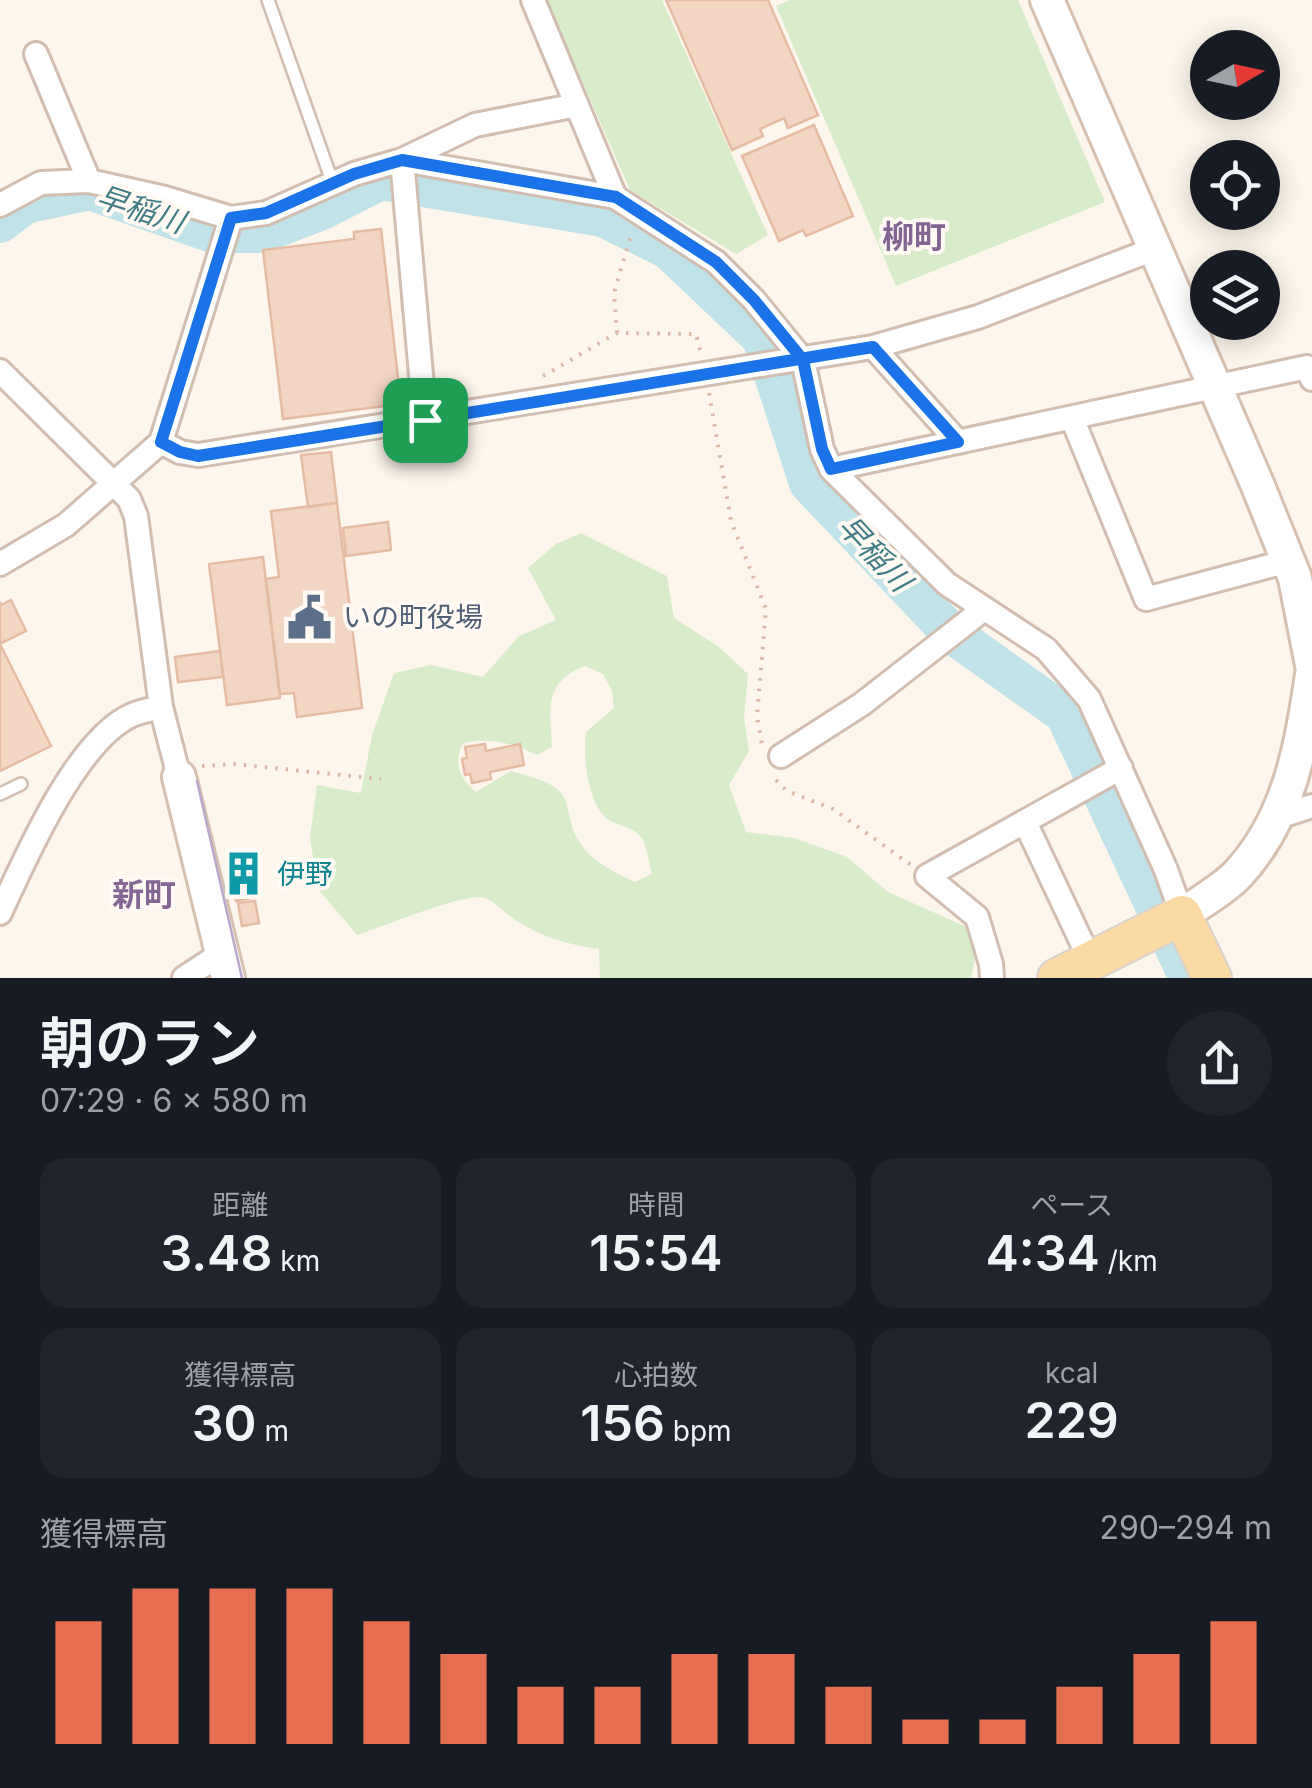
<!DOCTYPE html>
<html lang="ja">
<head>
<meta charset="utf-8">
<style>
  :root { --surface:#171b24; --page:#20242c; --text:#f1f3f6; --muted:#9ea1a6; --accent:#e76f51 }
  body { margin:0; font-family:Inter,"Noto Sans JP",sans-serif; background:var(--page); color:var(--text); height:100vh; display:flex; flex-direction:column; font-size:38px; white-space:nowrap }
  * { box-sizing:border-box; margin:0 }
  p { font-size:32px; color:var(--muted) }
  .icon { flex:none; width:55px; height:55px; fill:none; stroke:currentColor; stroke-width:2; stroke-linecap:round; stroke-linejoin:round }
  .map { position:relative; height:978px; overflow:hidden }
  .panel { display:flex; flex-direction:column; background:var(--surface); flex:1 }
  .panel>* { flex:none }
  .needle { width:65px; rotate:81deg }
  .tools { position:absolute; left:1190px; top:30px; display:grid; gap:20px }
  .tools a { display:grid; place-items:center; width:90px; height:90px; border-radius:50%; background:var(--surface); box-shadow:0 5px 25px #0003; font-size:50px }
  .pin { position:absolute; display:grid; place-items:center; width:85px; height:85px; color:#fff; margin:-42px; border-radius:20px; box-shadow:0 5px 15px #0006 }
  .round { display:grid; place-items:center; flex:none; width:105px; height:105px; border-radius:52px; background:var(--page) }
  .overview { display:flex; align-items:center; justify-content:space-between; height:170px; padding:0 40px }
  h1 { font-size:55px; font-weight:600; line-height:75px }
  .figures { display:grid; grid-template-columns:repeat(3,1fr); gap:15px; height:170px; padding:10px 40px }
  .figures div { display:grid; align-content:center; border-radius:25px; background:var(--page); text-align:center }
  .figures b { font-size:50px; font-weight:600 }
  .figures small { font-size:28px; font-weight:400 }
  .figures p { font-size:28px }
  .chart { height:280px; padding:20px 40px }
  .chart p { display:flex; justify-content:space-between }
  .chart svg { width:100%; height:180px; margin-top:10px; stroke:var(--accent); stroke-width:6 }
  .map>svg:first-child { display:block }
</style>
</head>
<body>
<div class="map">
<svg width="1312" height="978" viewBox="0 0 1312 978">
  <rect width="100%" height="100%" fill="#fdf6ec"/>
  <path fill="#d8ecc9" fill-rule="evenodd" d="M546 0H662L768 235 736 254 630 190Z
    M790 0H1018L1105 202 896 286 776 6Z
    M581 533 667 576 674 618 719 647 748 674 744 717 749 751 729 785 746 832 794 838 847 857 888 892 980 933 971 978H600L599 949C569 945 544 938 517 921 507 915 496 902 485 898 465 892 383 927 357 935L318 889 310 838 317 785 361 793 372 735 394 673 431 665 483 677 519 636 556 620 528 568 556 544ZM585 666 603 674 612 691 614 708 586 732C583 756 587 799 605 817 614 826 631 825 640 836 647 844 649 863 652 874L635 882C610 870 586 859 574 832 569 821 569 804 562 794 551 780 526 776 511 771L476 792C460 778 453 764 463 743 492 737 511 743 537 755L552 747C550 709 543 682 585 666Z"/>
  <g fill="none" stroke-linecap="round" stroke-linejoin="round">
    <path stroke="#bfe3e8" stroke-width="40" d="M0 223 25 204 90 190 213 233H262L324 209 381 180 603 217 668 249 762 338 809 483 951 633 1065 714 1189 978"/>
  </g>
  <path fill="#f3d5c3" stroke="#e6bba3" stroke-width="2.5" d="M666 0H768L818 115 788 128 784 118 760 129 763 136 732 150Z
    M814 125 853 216 806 236 803 230 779 241 742 156Z
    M381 229 401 404 283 419 263 250 354 239V232Z
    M331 452 337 503 308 507 301 455Z
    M337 503 362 708 297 717 294 693 280 694 266 579 279 577 271 511Z
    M388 522 391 550 346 556 343 528Z
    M263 557 280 698 227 705 209 564Z
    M11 600 26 631 0 644 51 746 0 771V602L1 605Z
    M220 651 223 677 178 682 175 657Z
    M485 744 486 751 520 744 524 765 490 772 491 779 472 783 470 774 465 775 462 759 467 758 465 747Z
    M253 857 259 887 249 889 251 898 236 901 228 862Z
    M255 901 259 923 242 926 238 903Z"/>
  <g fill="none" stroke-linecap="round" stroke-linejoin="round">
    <defs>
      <path id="lane" d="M268 0 333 184
        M0 794 21 784"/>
      <path id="street" d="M533 0 615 197
        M36 54 89 181
        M402 160 615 197 716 262 754 300 803 360 822 449 831 469 947 584 1046 649 1089 699 1166 870 1182 915
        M402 160 425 420
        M0 205 41 183 89 181 165 198 231 218 266 213 354 174 402 160 475 125 577 105
        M873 347 978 317 1154 249
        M0 371 129 499 136 516 161 707 179 777
        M1072 418 1146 599 1288 561
        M161 442 180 452 198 455 873 347 958 442
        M831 469 1307 367 1312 379
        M0 564 66 525 161 442 231 218
        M781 756 862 704 984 609
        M1278 817 1312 806
        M1025 822 1091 962
        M0 913C25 859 76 740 132 715 141 711 152 709 161 707
        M184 978 222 953
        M992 978 991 964 977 917 927 876 1121 768"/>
      <path id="secondary" d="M1047 0 1258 486 1295 578 1312 665
        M179 777 228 978
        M1182 915C1200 902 1223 890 1238 874 1289 819 1302 746 1312 674"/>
      <path id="primary" d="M1057 978 1182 915 1212 978"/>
    </defs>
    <use href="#lane" stroke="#d1beb0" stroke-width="16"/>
    <use href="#street" stroke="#d1beb0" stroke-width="28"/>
    <use href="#secondary" stroke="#d6c0b0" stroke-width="38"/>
    <use href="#primary" stroke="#dad1cd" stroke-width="42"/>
    <path stroke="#d9b8a5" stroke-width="4" stroke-dasharray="2.5 8" stroke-linecap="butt" d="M617 333 614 293 631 235
      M543 376 617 333 696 334 700 350
      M709 393 731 521 766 609 757 716 762 745
      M202 766 233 764 381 779
      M776 780 787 791 833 809 911 865"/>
    <use href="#lane" stroke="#fff" stroke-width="11"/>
    <use href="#street" stroke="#fff" stroke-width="22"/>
    <use href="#secondary" stroke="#fff" stroke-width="32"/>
    <use href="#primary" stroke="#fbd9a5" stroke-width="38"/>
    <path stroke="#b9a8c9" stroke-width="2.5" d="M197 781 242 978"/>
  </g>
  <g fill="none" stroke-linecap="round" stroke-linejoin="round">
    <defs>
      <path id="route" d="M425 420 198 456 180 452 161 442 231 218 266 213 354 174 402 160 616 197 716 262 754 300 803 360 822 449 831 469 958 442 873 347 425 420"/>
    </defs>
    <use href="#route" stroke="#fff" stroke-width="20"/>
    <use href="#route" stroke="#1a73e8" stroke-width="12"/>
  </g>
  <defs>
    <symbol id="civic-bare" viewBox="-9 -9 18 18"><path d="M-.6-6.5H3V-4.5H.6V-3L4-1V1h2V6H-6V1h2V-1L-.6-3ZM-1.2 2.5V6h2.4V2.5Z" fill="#5c6f8a" stroke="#fffaf3" stroke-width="2.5" paint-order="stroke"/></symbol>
    <symbol id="building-bare" viewBox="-9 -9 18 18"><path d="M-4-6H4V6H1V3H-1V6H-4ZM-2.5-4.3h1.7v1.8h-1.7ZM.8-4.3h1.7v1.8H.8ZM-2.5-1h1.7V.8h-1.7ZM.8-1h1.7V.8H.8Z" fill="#0f9aa8" stroke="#fffaf3" stroke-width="2.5" paint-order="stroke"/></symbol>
  </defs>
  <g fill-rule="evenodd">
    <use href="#civic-bare" x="278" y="586" width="63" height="63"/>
    <use href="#building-bare" x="212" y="842" width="63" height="63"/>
  </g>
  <g text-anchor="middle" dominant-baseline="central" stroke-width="8" stroke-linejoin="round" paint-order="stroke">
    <g font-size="28" fill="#4e5e75" stroke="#fffaf3" text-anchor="start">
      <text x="343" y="617">いの町役場</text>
    </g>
    <g font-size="28" fill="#0d838f" stroke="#fffaf3" text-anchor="start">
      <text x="277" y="874">伊野</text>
    </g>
    <g font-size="30" font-style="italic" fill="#437c86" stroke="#fffaf3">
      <text transform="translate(141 209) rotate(18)">早稲川</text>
      <text transform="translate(875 553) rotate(47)">早稲川</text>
    </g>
    <g font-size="32" font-weight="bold" fill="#846695" stroke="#fffaf3">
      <text x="914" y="236">柳町</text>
      <text x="144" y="894">新町</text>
    </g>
  </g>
</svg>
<div class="tools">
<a><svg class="needle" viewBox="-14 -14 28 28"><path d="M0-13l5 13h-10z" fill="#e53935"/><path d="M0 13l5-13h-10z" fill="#9ea1a6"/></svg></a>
<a><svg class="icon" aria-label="locate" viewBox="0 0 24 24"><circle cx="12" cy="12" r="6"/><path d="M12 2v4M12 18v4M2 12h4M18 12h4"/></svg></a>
<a><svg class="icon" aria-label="layers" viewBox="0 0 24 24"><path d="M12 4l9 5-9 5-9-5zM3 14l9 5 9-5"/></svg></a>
</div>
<div class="pin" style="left:425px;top:420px;background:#1e9e55"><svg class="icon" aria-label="arrive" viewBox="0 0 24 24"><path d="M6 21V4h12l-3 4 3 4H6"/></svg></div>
</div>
<section class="panel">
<div class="overview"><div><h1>朝のラン</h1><p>07:29 · 6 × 580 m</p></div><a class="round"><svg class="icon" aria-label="share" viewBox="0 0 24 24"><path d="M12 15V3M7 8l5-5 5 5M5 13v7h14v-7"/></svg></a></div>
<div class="figures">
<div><p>距離</p><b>3.48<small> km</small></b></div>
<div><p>時間</p><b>15:54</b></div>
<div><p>ペース</p><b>4:34<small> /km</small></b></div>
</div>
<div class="figures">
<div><p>獲得標高</p><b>30<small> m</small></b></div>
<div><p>心拍数</p><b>156<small> bpm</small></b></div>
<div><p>kcal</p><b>229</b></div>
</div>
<div class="chart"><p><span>獲得標高</span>290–294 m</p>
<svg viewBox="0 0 160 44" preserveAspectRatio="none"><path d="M5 44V14M15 44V6M25 44V6M35 44V6M45 44V14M55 44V22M65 44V30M75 44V30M85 44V22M95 44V22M105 44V30M115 44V38M125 44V38M135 44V30M145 44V22M155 44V14"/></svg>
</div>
</section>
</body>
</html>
